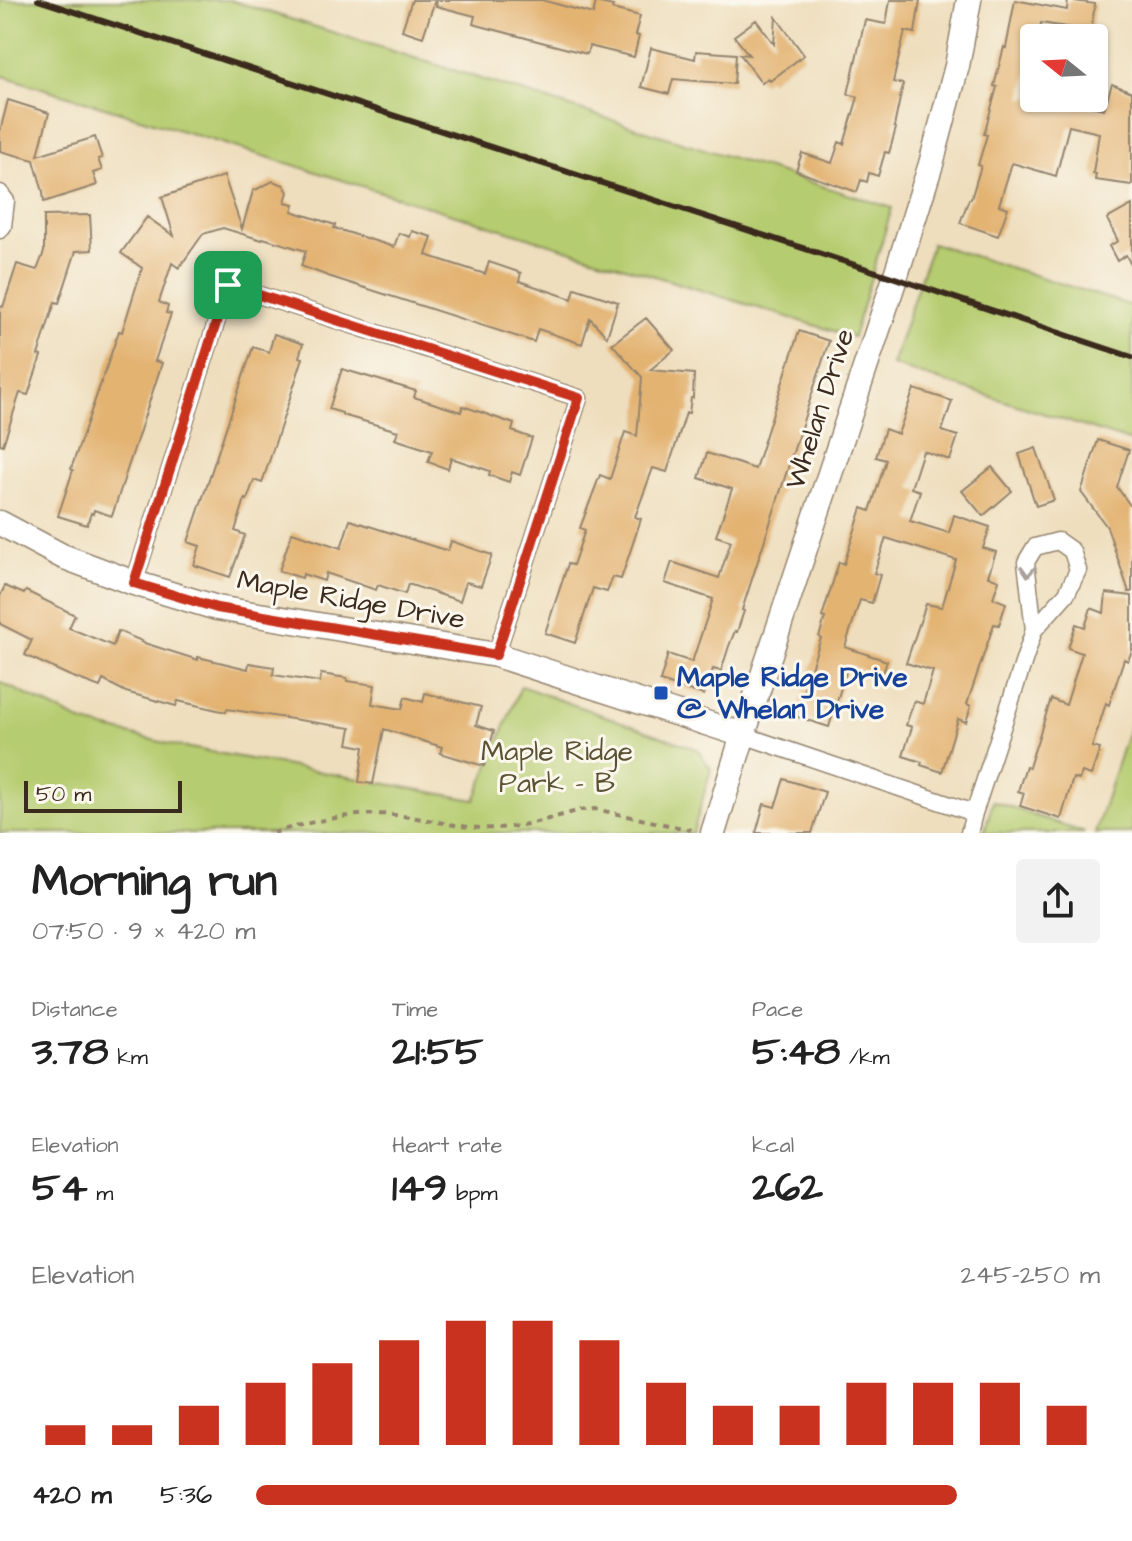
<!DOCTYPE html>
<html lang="en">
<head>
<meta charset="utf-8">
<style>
  :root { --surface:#fff; --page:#f2f2f2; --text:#222; --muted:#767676; --accent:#c8321e }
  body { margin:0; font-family:"Architects Daughter",sans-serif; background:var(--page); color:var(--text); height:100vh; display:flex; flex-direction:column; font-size:30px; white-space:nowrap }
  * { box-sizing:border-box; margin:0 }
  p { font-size:26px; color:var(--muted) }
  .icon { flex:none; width:44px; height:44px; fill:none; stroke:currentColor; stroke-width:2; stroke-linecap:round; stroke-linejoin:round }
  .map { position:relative; height:833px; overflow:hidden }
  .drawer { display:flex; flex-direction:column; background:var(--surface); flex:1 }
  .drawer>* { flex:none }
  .needle { width:52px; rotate:288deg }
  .fabs { position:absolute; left:1020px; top:24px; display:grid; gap:16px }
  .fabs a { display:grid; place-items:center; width:88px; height:88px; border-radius:8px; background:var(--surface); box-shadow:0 2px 6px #0004; font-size:40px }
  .scale { position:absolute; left:24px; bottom:20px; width:158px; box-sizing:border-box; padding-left:8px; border:4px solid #3b2a1e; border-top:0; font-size:22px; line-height:28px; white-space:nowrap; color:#3b2a1e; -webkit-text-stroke:6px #fbf7ec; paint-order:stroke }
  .pin { position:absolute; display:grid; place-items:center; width:68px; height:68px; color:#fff; margin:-34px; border-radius:16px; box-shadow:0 4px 12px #0006 }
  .round { display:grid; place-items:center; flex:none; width:84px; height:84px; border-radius:8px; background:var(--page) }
  .headline { display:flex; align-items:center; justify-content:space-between; height:136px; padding:0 32px }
  h1 { font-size:44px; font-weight:700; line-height:60px }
  .figures { display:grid; grid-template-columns:repeat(3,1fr); gap:12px; height:136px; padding:8px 32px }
  .figures div { display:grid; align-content:center }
  .figures b { font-size:40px; font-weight:700 }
  .figures small { font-size:22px; font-weight:400 }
  .figures p { font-size:22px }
  .chart { height:224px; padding:16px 32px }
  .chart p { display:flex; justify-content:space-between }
  .chart svg { width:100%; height:144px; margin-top:8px; stroke:var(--accent); stroke-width:6 }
  ul { padding:0 32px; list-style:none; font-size:26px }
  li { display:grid; grid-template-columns:128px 96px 1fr; align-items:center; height:60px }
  li i { height:20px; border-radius:10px; background:var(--accent) }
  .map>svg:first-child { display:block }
</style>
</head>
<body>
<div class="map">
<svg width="1132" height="833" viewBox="0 0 1132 833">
  <rect width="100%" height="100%" fill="#fbf7ec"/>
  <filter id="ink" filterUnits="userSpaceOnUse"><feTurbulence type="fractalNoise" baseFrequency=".0125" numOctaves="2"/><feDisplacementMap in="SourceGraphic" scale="16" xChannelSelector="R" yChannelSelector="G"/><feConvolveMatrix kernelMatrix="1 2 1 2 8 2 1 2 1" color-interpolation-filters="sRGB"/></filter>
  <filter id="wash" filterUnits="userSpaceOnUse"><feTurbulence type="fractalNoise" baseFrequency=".006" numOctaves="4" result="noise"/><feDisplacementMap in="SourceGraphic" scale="32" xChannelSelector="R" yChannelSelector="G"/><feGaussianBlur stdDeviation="1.8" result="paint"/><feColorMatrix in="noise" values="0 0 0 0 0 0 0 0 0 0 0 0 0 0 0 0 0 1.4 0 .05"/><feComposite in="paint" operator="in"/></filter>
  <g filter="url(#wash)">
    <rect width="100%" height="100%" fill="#eedebd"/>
    <path fill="#b6cc70" stroke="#787b47" stroke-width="2" d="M0 0H230L892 208 853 337 0 75Z
      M932 243 1132 306V442L892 365Z
      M0 682 84 723 173 745 475 800 521 686 697 749 711 769 693 833H0Z
      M1132 718V833H1095Z
      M993 801 1085 833H984Z"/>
    <g id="blocks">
      <path fill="#e3b372" d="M412 0H435L423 37 402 30Z
        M437 0H542L593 14 596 2 613 6 612 9 640 16 635 35 639 36 634 57 589 46 587 54 473 24 475 16 436 6Z
        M890 0H920L915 33 905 31 893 82 903 84 894 127 896 128 889 153 885 152 878 176 869 173 867 182 861 180 857 192 796 171 802 153 832 163 839 142 844 144 858 97 848 94 865 20 886 24Z
        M1015 0 1067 10 1068 0 1095 4 1091 31 1041 23 1038 38H1034V45L1022 98H1057L1104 109 1112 84 1132 92V185L1095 180 1096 174 1093 173 1099 133 1069 126 1056 176 1012 163 999 205 1008 208 998 236 960 223 969 199H971L981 166 978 165 987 135 984 134 997 87 994 86 1004 47 1006 48Z
        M776 17 804 55 770 81 768 78 762 83 740 54 749 55 734 36 756 20 774 44Z
        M651 48 695 59 696 51 736 54 734 84 673 79 669 94 641 87Z
        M8 100 49 113 38 155 95 137 102 158 98 159 102 170 93 173 97 185 44 202 43 192 34 160 0 151V131Z
        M224 176 242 229 253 191 273 181 284 185 288 192 285 202 294 204 292 211 335 225 334 228 394 247 399 233 410 237 412 231 432 237 426 255 485 274 489 262 521 273 519 281 572 299 575 288 618 302 607 337 590 318 582 344 538 329 534 342 328 276 301 266 306 251 263 238 262 240 223 228 203 234 179 268 172 263 159 302 168 306 166 313 171 314 155 361 162 363 112 516 94 510 93 514 91 513 87 525 58 516 73 470 71 469 119 331 122 332 142 268 121 253 147 217 174 236 162 197Z
        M1132 205V267L1126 255 1117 261 1109 246 1118 241 1107 219Z
        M90 215 92 250 76 251 59 303 55 302 38 355 41 356 28 395 20 393 3 445 0 444V306L3 307 17 264 37 270 44 252V216Z
        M646 318 674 350 650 370 694 374 693 398H691L689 413H686L667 472 653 468 635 517 641 519 621 579 613 577 607 592 593 588 575 643 545 633 568 564 573 565 585 530 580 528 600 475 610 479 625 432 637 436 642 377 612 344Z
        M799 331 829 341 742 610 744 611 737 632 735 631 729 646 721 671 713 669 704 695 660 681 668 654 692 662 713 599 665 583 672 562 719 578 731 541 716 536 732 489 699 478 707 453 755 469Z
        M274 334 303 344 299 357 303 358 262 483 254 480 247 500 245 499 235 531 245 535 230 577 194 565 200 546 188 542 253 347 269 352Z
        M342 369 416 391 414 397 461 412 463 406 514 424 512 431 532 438 520 475 512 472 509 482 489 475 490 471 451 458 448 469 428 462 432 451 395 439 398 431 342 415V413L329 409Z
        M914 389 952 401 942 431 958 436 950 460 923 451 911 488 920 491 910 521 949 533 954 515 990 527 983 548 996 552 988 576 999 580 993 598 1006 603 999 625 994 624 967 704 971 706 966 722 958 719 942 772 921 765 922 762 903 756 912 727 906 725 914 701 923 704 933 671 906 663 926 604 942 607 956 560 886 538 874 573 880 575 872 603 860 600 845 647 887 661 882 677 848 665 829 727 795 716 821 638 819 637 825 618 822 617 839 562 844 564 862 508 870 511 886 460 876 457 885 429 898 434Z
        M1098 440 1129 450 1117 487 1132 508V592H1129L1107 527 1081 492Z
        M1036 448 1054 500 1036 506 1019 454Z
        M992 467 1012 491 983 516 962 491Z
        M350 520 448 551 451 541 492 555 481 586 466 582 460 601 408 584 405 594 378 585 376 590 326 573 324 581 303 574 302 578 279 571 292 532 341 548Z
        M5 586 24 594 26 591 75 615 69 628 113 646 118 631 142 641 141 642 198 660V657L248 669 249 663 274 667 273 675 320 682 321 674 347 678V681L375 685 372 704 402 709 405 697 423 702 425 693 481 707 476 725 494 731 484 766 440 753 442 747 384 729 373 784 359 782 364 747 348 744 351 728 227 709 226 712 178 701 176 706 126 692 103 680 100 687 68 675 25 655 32 640 0 624V596Z
        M1106 593 1132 596V650L1128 661 1124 659 1109 705 1106 703 1092 747 1100 749 1091 775 1082 772 1079 780 1073 778 1061 819 1020 806 1024 793 1018 791 1026 766 1029 767 1051 699 1066 705 1082 653 1068 648 1076 624 1085 627 1091 608 1104 613Z
        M784 779 825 792 812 833H756L764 804 775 807Z"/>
    </g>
  </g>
  <g filter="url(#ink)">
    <use href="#blocks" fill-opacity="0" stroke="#94846e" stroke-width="2"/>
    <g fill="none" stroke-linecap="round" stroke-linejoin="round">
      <defs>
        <path id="street" d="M0 193 6 201 3 226 0 230
          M134 583 228 285 579 398 496 655
          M743 735 974 813
          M969 833 974 813 1034 630 1067 593 1078 570 1072 551 1058 541 1035 547 1026 562 1034 630"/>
        <path id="secondary" d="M0 523 62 556 134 583 217 608 496 655 743 735
          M713 833 743 735 895 278 931 164 957 66 969 0"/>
      </defs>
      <use href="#street" stroke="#94846e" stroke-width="19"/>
      <use href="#secondary" stroke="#94846e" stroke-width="27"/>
      <path stroke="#94846e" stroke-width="4" stroke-dasharray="6 6" stroke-linecap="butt" d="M273 833C306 822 359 811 394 815 428 818 463 830 497 828 525 827 554 817 581 810L595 809 691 830"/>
      <use href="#street" stroke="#fff" stroke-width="16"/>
      <use href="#secondary" stroke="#fff" stroke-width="24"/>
      <path stroke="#3b2a1e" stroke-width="6" d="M38 0 895 278 1132 357"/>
    </g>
    <defs><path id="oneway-chevron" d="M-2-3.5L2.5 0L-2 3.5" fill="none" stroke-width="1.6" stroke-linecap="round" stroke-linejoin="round" transform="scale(2)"/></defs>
    <use stroke="#a79f9a" href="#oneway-chevron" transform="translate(1028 571) rotate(93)"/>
  </g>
  <g fill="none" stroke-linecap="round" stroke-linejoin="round" filter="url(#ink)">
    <defs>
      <path id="route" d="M228 285 579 398 496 655 217 608 134 583Z"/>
    </defs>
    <use href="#route" stroke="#fff" stroke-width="16"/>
    <use href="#route" stroke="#c8321e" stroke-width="10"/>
  </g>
  <rect fill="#1a4fb4" stroke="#fbf7ec" stroke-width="3" x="653" y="685" width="16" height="16" rx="4"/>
  <g text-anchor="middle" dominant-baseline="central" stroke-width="6" stroke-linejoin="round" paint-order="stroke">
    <g font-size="28" fill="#3b2a1e" stroke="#fbf7ec">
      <text transform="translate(820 409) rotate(-72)">Whelan Drive</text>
      <text transform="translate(351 600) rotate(10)">Maple Ridge Drive</text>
    </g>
    <g font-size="28" font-weight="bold" fill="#164399" stroke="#fbf7ec" text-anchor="start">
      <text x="677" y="677">Maple Ridge Drive<tspan x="677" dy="32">@ Whelan Drive</tspan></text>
    </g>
    <g font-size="28" fill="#5a5232" stroke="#fbf7ec">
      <text x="557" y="751">Maple Ridge<tspan x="557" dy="32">Park - B</tspan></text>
    </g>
  </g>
</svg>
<div class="fabs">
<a><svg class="needle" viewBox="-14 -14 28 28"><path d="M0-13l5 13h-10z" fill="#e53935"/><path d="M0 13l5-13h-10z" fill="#767676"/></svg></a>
</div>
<div class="scale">50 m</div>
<div class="pin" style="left:228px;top:285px;background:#1e9e55"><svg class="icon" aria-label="arrive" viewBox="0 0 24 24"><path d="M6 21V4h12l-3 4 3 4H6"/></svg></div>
</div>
<section class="drawer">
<div class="headline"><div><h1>Morning run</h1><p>07:50 · 9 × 420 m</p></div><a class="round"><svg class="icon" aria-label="share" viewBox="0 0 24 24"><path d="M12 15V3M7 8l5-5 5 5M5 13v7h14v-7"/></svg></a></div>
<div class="figures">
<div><p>Distance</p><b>3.78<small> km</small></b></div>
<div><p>Time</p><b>21:55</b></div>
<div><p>Pace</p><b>5:48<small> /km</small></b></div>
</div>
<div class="figures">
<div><p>Elevation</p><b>54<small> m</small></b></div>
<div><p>Heart rate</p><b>149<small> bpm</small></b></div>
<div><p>kcal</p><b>262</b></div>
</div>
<div class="chart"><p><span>Elevation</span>245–250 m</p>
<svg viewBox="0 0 160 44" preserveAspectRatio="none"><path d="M5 44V38M15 44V38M25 44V32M35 44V25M45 44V19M55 44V12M65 44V6M75 44V6M85 44V12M95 44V25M105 44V32M115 44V32M125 44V25M135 44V25M145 44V25M155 44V32"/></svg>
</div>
<ul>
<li><b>420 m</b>5:36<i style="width:83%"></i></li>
</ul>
</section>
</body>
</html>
